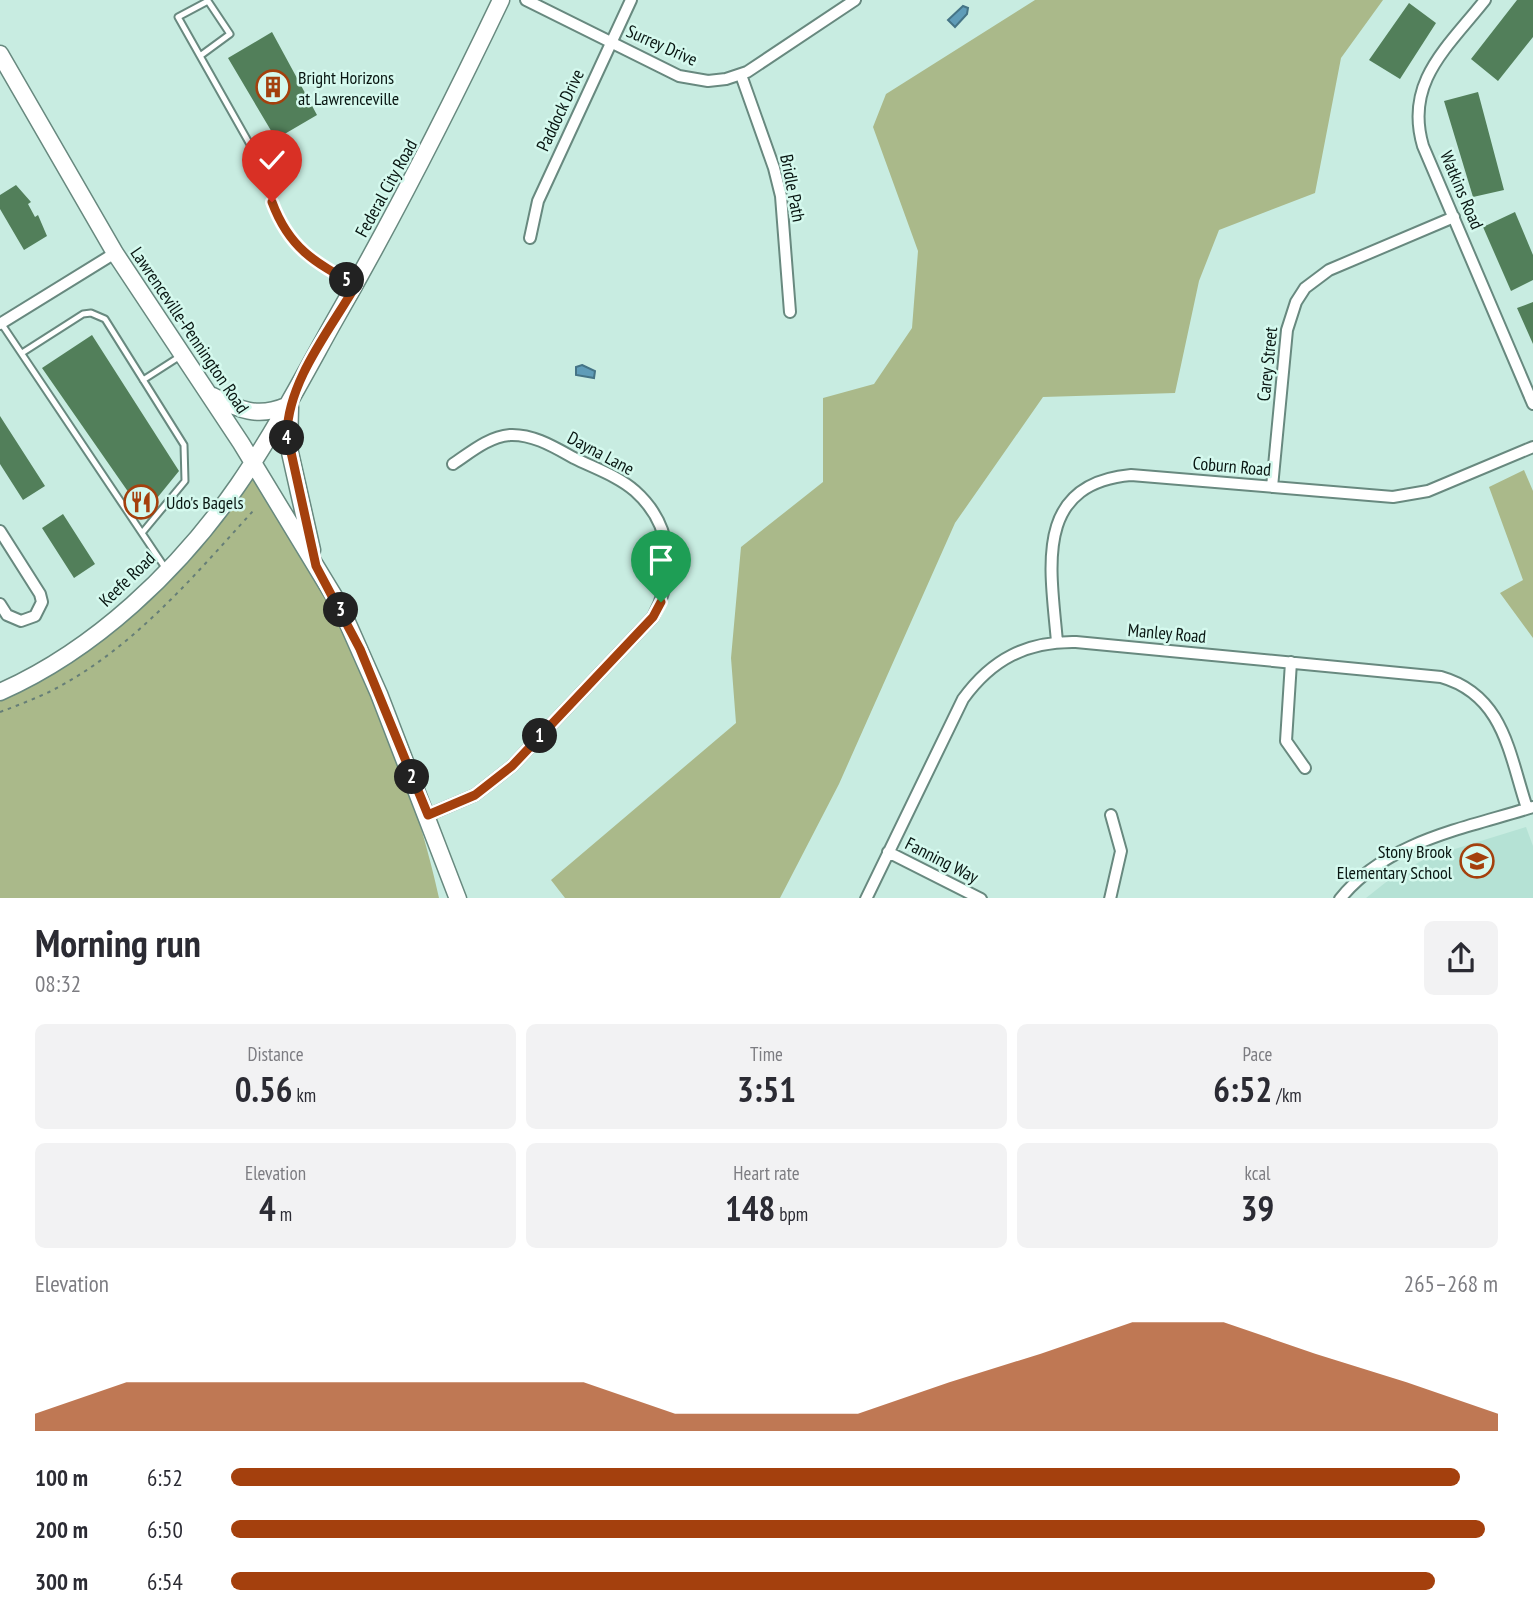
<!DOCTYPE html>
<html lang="en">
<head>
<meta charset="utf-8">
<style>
  :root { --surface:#fff; --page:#f2f2f3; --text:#2b2b33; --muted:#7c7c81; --accent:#a4400d }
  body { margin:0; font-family:"PT Sans Narrow",sans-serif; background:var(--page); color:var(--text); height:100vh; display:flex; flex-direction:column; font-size:26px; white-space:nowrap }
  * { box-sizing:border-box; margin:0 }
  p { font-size:23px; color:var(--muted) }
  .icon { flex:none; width:38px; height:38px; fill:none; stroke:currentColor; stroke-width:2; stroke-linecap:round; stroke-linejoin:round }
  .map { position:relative; height:898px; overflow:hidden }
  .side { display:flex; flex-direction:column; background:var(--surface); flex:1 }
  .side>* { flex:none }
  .pin { position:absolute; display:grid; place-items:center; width:60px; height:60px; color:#fff; margin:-72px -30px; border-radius:50% 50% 50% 0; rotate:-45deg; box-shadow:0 0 7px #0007 }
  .pin .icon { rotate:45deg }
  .km { position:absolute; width:35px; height:35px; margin:-18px; border-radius:50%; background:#222; color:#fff; font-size:19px; line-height:35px; text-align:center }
  .round { display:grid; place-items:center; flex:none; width:74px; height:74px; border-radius:10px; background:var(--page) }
  .headline { display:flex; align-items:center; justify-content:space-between; height:119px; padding:0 35px }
  h1 { font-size:38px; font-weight:800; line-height:52px }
  .stats { display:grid; grid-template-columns:repeat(3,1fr); gap:10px; height:119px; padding:7px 35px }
  .stats div { display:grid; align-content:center; border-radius:10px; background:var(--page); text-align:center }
  .stats b { font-size:35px; font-weight:800 }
  .stats small { font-size:19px; font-weight:400 }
  .stats p { font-size:19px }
  .chart { height:196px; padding:14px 35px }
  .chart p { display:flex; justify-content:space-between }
  .chart svg { width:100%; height:126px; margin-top:7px; fill:var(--accent); opacity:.7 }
  ul { padding:0 35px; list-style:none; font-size:23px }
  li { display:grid; grid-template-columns:112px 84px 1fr; align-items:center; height:52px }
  li i { height:18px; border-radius:9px; background:var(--accent) }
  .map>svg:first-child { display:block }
</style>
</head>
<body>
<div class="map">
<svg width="1533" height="899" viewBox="0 0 1533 899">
  <rect width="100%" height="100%" fill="#c8ece1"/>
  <path fill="#b5e2d5" d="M1526 827 1533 846V898H1366L1395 875 1429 857Z"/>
  <path fill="#aab98a" d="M1035 0H1383L1341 58 1315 193 1219 230 1199 281 1175 393 1043 397 955 523 839 784 780 898H565L551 880 736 723 731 658 741 547 823 482V398L874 384 912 328 918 251 873 127 886 94Z
    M1524 470 1533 491V638L1500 593 1523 580 1489 487Z
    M252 471C273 504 295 536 314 570 369 669 415 789 439 898L0 899V696L99 637Z"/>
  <path fill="#5f9cb8" stroke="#457486" stroke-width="2" d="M963 6 968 8 967 14 955 27 948 20Z
    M582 365 595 371 594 378 576 375V367Z"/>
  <path fill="#527f5a" d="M1517 0H1533V37L1498 81 1471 59Z
    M1409 3 1436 23 1400 79 1369 60Z
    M272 32 317 115 276 139 228 58Z
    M1478 92 1504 190 1473 197 1444 101Z
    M16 185 31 202 28 204 35 217 38 215 47 236 24 250 0 209V195Z
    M1515 212 1533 255V280L1511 291 1483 227Z
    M1533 302V344L1517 308Z
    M92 335 179 471 140 519 132 508 138 506 42 368Z
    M0 416 45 486 23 500 0 464Z
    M63 514 95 564 74 578 42 528Z"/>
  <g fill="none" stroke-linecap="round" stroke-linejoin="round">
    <defs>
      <path id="lane" d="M200 56 230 34 208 1 178 17 252 148 285 230 307 257 353 283
        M1 323 166 569
        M22 353 83 314 91 313 105 319 184 445 185 481 142 533
        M143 380 182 355"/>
      <path id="street" d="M526 0 679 76 708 81 726 79 747 72 855 0
        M1485 0C1448 47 1404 82 1423 146L1533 404
        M741 75 774 168 781 196 790 312
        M530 238 538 201 631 0
        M0 324 115 253
        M1272 487 1287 330 1296 302 1305 288 1329 270 1454 217
        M0 531 40 594 42 602 35 616 21 621 7 615 0 604
        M1057 642C1051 570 1032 484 1131 475L1393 497 1428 491 1533 447
        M1291 662 1286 741 1305 768
        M428 815 475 795 512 766 653 617C676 574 673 525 635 491 618 476 594 468 574 458 554 447 533 434 510 435 488 437 471 452 453 464
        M888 852 981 899
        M866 899 963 699C992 659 1027 641 1076 642L1441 677C1504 695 1509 754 1527 808
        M1110 899 1121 851 1111 815
        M1340 899C1386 841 1466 828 1533 807"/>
      <path id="secondary" d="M0 54 115 253 241 443 340 606 379 694 458 899
        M213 396C239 410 258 418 286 406
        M290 407 289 448 312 550
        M0 692C95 650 179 570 238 485 273 434 302 379 332 325 393 219 448 111 501 0"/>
    </defs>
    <use href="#lane" stroke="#68897f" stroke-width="9"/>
    <use href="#street" stroke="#68897f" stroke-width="14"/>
    <use href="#secondary" stroke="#68897f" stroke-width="19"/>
    <path stroke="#667e77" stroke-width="2" stroke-dasharray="3.5 5" stroke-linecap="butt" d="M0 712C16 706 34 699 49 692 131 651 193 577 253 511"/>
    <use href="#lane" stroke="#fff" stroke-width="5"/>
    <use href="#street" stroke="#fff" stroke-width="10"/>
    <use href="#secondary" stroke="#fff" stroke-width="16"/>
  </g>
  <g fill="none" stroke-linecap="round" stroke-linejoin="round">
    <defs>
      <path id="route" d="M272 202C289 248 314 262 356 285 330 330 288 381 287 434L316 566 360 649 428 815 475 795 512 766 653 617 661 602"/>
    </defs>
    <use href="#route" stroke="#fff" stroke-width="14"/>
    <use href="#route" stroke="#a4400d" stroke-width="9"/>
  </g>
  <defs>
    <symbol id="building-ring" viewBox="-11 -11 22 22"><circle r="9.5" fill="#d5f9ee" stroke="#a4400d" stroke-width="1.5"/><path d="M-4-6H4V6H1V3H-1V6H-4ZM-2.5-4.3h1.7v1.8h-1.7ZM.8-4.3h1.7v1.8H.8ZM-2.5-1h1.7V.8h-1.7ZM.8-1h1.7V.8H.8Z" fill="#a4400d"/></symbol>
    <symbol id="restaurant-ring" viewBox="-11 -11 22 22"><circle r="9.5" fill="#d5f9ee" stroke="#a4400d" stroke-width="1.5"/><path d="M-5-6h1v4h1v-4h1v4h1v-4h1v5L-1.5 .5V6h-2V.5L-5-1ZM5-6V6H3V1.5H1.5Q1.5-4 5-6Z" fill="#a4400d"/></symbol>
    <symbol id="school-ring" viewBox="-11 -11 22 22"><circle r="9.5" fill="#d5f9ee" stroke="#a4400d" stroke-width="1.5"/><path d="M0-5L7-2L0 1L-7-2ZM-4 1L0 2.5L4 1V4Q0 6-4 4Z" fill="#a4400d"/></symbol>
  </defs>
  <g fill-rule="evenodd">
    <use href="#building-ring" x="254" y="68" width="38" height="38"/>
    <use href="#restaurant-ring" x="122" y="483" width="38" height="38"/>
    <use href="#school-ring" x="1458" y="842" width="38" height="38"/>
  </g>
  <g text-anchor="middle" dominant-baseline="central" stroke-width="5" stroke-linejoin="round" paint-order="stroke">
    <g font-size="18" fill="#081511" stroke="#d5f9ee">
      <text transform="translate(662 45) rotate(24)">Surrey Drive</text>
      <text transform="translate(560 110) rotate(-65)">Paddock Drive</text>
      <text transform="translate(386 188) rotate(-61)">Federal City Road</text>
      <text transform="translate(793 188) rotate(79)">Bridle Path</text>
      <text transform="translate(1462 190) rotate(67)">Watkins Road</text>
      <text transform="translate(190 330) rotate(56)">Lawrenceville-Pennington Road</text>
      <text transform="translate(1267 364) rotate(-84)">Carey Street</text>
      <text transform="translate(601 453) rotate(28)">Dayna Lane</text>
      <text transform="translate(1232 466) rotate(5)">Coburn Road</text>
      <text transform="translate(127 579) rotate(-44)">Keefe Road</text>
      <text transform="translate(1167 633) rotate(5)">Manley Road</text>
      <text transform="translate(942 860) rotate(27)">Fanning Way</text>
    </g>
    <g font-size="18" fill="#081511" stroke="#d5f9ee" text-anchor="start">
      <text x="298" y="77">Bright Horizons<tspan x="298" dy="21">at Lawrenceville</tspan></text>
      <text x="166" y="502">Udo's Bagels</text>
      <text x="1452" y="851" text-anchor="end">Stony Brook<tspan x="1452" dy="21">Elementary School</tspan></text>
    </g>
  </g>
</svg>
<div class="pin" style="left:661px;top:602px;background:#1e9e55"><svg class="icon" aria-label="arrive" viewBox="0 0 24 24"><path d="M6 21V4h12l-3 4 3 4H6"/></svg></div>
<div class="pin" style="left:272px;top:202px;background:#d93025"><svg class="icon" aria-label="check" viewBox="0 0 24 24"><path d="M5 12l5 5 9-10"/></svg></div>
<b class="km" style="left:540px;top:736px">1</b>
<b class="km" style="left:412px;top:777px">2</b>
<b class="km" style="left:341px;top:610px">3</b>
<b class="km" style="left:287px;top:438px">4</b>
<b class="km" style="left:347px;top:280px">5</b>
</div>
<section class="side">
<div class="headline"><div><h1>Morning run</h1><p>08:32</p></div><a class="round"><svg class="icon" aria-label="share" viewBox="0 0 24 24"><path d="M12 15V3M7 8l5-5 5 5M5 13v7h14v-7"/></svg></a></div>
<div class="stats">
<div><p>Distance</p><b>0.56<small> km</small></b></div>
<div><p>Time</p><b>3:51</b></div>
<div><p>Pace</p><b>6:52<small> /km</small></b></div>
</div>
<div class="stats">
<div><p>Elevation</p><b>4<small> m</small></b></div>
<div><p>Heart rate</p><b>148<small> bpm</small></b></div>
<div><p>kcal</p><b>39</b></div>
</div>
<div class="chart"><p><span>Elevation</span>265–268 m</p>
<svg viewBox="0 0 160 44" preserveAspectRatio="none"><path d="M0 44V38L10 27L20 27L30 27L40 27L50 27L60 27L70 38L80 38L90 38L100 27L110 17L120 6L130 6L140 17L150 27L160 38V44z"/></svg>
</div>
<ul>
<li><b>100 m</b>6:52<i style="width:97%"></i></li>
<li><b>200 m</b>6:50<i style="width:99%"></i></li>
<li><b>300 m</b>6:54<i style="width:95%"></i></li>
</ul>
</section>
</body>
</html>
